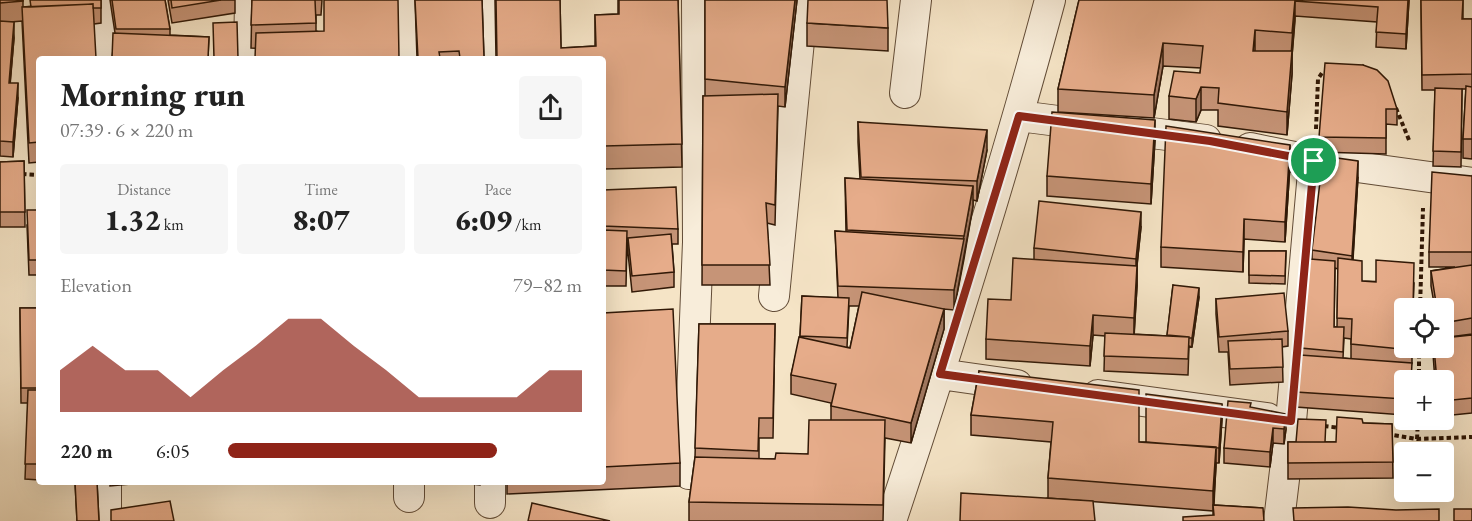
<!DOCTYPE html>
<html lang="en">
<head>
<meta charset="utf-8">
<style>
  :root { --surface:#fff; --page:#f6f6f6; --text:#222; --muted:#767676; --accent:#8f2418 }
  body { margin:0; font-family:"EB Garamond",serif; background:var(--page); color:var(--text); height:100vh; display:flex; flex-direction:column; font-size:22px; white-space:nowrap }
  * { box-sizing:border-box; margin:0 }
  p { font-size:20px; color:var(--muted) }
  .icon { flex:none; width:33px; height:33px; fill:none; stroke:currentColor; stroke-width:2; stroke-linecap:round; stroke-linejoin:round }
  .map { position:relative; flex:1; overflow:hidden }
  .panel { position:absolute; left:36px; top:56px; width:570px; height:429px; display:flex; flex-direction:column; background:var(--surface); border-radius:6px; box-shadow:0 6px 24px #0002 }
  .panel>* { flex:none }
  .buttons { position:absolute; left:1394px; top:298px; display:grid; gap:12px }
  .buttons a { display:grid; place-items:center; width:60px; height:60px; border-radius:6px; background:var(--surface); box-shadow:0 6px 24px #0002; font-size:30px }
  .pin { position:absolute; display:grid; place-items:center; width:51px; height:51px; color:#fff; margin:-26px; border:3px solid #fff; border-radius:50%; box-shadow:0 2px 6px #0007 }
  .round { display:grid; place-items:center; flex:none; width:63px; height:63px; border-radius:6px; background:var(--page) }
  .overview { display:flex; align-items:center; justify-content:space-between; height:102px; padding:0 24px }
  h1 { font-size:33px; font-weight:800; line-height:45px }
  .figures { display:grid; grid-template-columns:repeat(3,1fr); gap:9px; height:102px; padding:6px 24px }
  .figures div { display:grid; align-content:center; border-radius:6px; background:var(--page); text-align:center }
  .figures b { font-size:30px; font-weight:800 }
  .figures small { font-size:16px; font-weight:400 }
  .figures p { font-size:16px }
  .chart { height:168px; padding:12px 24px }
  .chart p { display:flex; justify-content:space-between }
  .chart svg { width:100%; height:108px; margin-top:6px; fill:var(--accent); opacity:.7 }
  ul { padding:0 24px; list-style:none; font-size:20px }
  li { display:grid; grid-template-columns:96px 72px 1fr; align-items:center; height:45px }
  li i { height:15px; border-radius:8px; background:var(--accent) }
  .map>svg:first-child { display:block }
</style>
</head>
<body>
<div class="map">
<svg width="1472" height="521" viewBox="0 0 1472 521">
  <rect width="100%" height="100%" fill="#f5e4c6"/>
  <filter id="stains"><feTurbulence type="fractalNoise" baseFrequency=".00333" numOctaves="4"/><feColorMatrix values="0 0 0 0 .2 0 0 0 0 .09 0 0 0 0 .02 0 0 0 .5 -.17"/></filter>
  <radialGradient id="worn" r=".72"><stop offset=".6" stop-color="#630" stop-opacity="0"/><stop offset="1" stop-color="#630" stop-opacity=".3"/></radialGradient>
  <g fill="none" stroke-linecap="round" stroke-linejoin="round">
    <defs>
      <path id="street" d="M104 0 105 58
        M494 0 495 58
        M249 58 250 0
        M413 58V0
        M905 93 916 0
        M1019 116 1206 140
        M1250 148 1314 161 1472 183
        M774 296 803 0
        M940 374 1017 385
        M1098 395 1267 418
        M689 474 698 242 697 0
        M409 497V482
        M490 503V482
        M1053 512 1218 521
        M106 521V482
        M891 521C948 349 1003 176 1050 0
        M1279 521 1291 421 1314 161"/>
    </defs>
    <use href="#street" stroke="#624c37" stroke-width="32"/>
    <path stroke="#311907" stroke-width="4" stroke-dasharray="4.5 3" stroke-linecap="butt" d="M1396 108 1409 140
      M1316 129 1318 79 1322 73 1329 71
      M22 174 39 175
      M1420 309 1423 208
      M1419 381V348
      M1324 426 1341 428
      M1387 434 1417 439 1472 437
      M1417 439 1418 420"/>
    <use href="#street" stroke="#f8edda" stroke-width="30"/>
  </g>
  <path fill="#c69477" stroke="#311907" stroke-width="1.5" fill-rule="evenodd" d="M0 0H23V7L101 0V23L94 24 39 58V162L29 163 22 21 11 22 14 38 10 83 18 98 13 157 0 156Z
    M110 0H165L170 29V35L209 37 208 58H112L115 33Z
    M168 0H235V13L172 23Z
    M252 0H322L321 15H316V31L399 58 251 48Z
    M415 0H482L484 58H417Z
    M495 0H560L561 48 595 46V15L618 14V0H678L682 167 604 169 603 58H496Z
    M705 0H797L785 107 778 106 775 225 767 223 770 285H702L703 96H705Z
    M1079 0H1409L1406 49 1376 47 1377 22 1295 16 1292 56V74L1287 135 1218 126V110H1201L1196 122 1169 119V96L1200 73 1201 68 1163 66 1154 118 1058 112V89Z
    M1421 0H1463V19H1472V159L1463 158V139L1466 89H1462L1461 167 1433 166 1435 90H1422Z
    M807 23 888 28V51L807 46Z
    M1363 65 1397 109V125L1386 124V154L1319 152V137Z
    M858 122 987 150 977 201 973 200V206L964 259 954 310 944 309V329L911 443 885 438 883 521H689V502L695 457 699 324H775L773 438H759V459H775L808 454 831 420V403L791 394V375L800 337 802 296 838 298 835 231 846 232 845 178 860 179 858 142ZM849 306H859L850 348 847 347Z
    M1155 140 1151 204 1047 196V176Z
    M24 161 25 227H0V162Z
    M1290 165 1285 242 1244 239 1243 272 1161 267V247Z
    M1472 176V334L1449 337 1472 335V413L1443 416V381H1435L1433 354V348H1443V309H1435L1431 286V271L1455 267H1429V252Z
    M1358 177 1353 260 1362 281 1414 283 1413 309H1404L1412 348V363L1404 381V415L1296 407V392L1301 348 1312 259V250ZM1335 268 1338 269 1337 327H1334ZM1344 338 1351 339V359L1343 358Z
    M603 190 678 229V244H672L674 272V287L632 292 628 253V242H627L626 286H603Z
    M39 210V275H29L27 225Z
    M1141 227 1137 266V286L1134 334 1167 336 1173 285 1199 297 1192 347 1189 346 1188 375 1104 371 1105 336 1093 335 1090 366 986 359V339L1011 300 1034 260V248Z
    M1249 251H1286L1285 284 1249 283Z
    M1216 299 1288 331V346L1282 347 1283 382 1230 385 1228 352H1219L1216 314Z
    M20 308H39V480L25 479 28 403H21Z
    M603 313 680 463V486L507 494V482H603Z
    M979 371 1139 442H1146L1222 419 1219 463H1216L1214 505 1263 508 1213 515V511L1048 498V478L1051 442 971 435V415Z
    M1251 408 1286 429 1284 444 1273 443 1270 467 1224 463V448Z
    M1363 423 1392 424 1393 478 1288 479V442H1336Z
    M1399 462H1404V487H1401L1399 471Z
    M75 482H97L99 521H77Z
    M110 482H153L110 486Z
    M450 482H480V485Z"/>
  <path fill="#a17861" stroke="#311907" stroke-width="1.5" d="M795 0H797L785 107V87Z
    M1295 0V21L1292 56V74L1287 135V112Z
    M1408 0H1409L1406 49V34Z
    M14 22V38L9 98V83Z
    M1255 30V53L1253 51Z
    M1163 43V66L1154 118V95Z
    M18 83V98L13 157V142Z
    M1201 87V110L1196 122V99Z
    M1155 120V140L1151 204V184Z
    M987 130V150L977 201V181Z
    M1290 145V165L1285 242V222Z
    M1358 161V177L1352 271V256Z
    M973 186V206L954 310V290Z
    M1141 212V227L1136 274V259Z
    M1244 219V239L1243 272V252Z
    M1137 266V286L1134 338V318Z
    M1199 288V297L1192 347V338Z
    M944 309V329L911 443V423Z
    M1093 315V335L1090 366V346Z
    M1222 404V419L1219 463V448Z
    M1286 414V429L1284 444V429Z
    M1273 428V443L1270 467V452Z
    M1216 447V467L1213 511V491Z"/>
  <path fill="#e6ac8a" stroke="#311907" stroke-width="1.5" d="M0 0H23V1L0 3Z
    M30 0H101V8H93V4L31 7Z
    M112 0H165L170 29H116Z
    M171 0H221L172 8Z
    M252 0H315L316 23 251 25Z
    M324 0H398L399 58H255L256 33 324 31Z
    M415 0H482L484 58H460L459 51 439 52 440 58H418Z
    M496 0H560L561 48 596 46 595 15 619 14V0H678L682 144 604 146 603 58H497Z
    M705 0H795L785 87 705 79Z
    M808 0H887L888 28 807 23Z
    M1079 0H1295L1292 33 1255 30 1253 51H1292L1287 112 1218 103 1219 88 1201 87 1196 99 1169 96 1174 71 1200 73 1203 46 1163 43 1154 95 1058 89Z
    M1295 0H1408L1406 34 1376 32 1378 7 1295 1Z
    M1421 0H1463L1462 19H1472V74L1422 75Z
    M93 4 96 58H39V142L29 143 22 7Z
    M0 21 14 22 9 83H18L13 142 0 141Z
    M237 22 238 58H214L213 23Z
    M113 33 209 37 208 58H112Z
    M1325 63 1363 65 1377 70 1388 81 1397 109H1386V138L1319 137Z
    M1466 86 1472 87V139H1463Z
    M1435 88 1462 89 1461 152 1433 151Z
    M778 94 775 205 766 203 770 265H702L703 96Z
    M1052 112 1155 120 1151 184 1047 176Z
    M858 122 987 130 977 181 861 177Z
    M1166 126 1290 145 1285 222 1244 219 1243 252 1161 247Z
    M1323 156 1358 161 1352 256 1312 250Z
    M24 161 25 212H0V162Z
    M1432 172 1472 176V252H1429Z
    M845 178 973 186 964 236 847 230Z
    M676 187 678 229 603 226V190Z
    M1039 201 1141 212 1136 259 1034 248Z
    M27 210H39V260H29Z
    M603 230 627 231 626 271 603 270Z
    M835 231 964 239 954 290 838 286Z
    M671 234 674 272 632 276 628 238Z
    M1249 251H1286L1285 276 1249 275Z
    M1013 258 1137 266 1134 318 1093 315 1090 346 986 339 988 299 1011 300Z
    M1338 258 1362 261V281L1376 282V260L1414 263 1413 309H1404V348H1411V350L1351 344 1352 319 1337 318Z
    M1310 259 1335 261 1334 327H1344L1343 352 1301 348Z
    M1472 265V318L1443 323V309H1437L1431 271Z
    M1173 285 1199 288 1192 338H1189V337L1167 335Z
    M862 292 944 309 911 423 831 406 836 384 791 375 799 337 850 348Z
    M1284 293 1288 331 1219 337 1216 299Z
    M802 296 849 298 847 338 800 336Z
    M20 308H39V388H21Z
    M673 309 680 463 603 467V313Z
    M699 324H775L773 418H759L758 451 695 448Z
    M1105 333 1189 337 1188 359 1104 356Z
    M1472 335V398L1443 401V381H1437L1434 348H1443V338Z
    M1282 339 1283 367 1230 369 1228 341Z
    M1300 355 1412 363 1411 381H1404V399L1296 392Z
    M979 371 1139 390V442L1216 447 1213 491 1048 478 1053 422 971 415Z
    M28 390H39V464H25Z
    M1146 394 1222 404 1219 448 1146 442Z
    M1228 401 1251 403 1250 407 1286 414 1284 429 1273 428 1270 452 1224 448Z
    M1337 417 1362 419 1363 423 1392 424 1393 462 1288 463V442H1336Z
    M1298 419 1326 420 1325 442H1296Z
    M809 420H885L883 505 689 502 695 457 775 459 776 453 808 454Z
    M1399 462H1404V478L1401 479Z
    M75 482H97L99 521H77Z
    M961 493 1093 501 1095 521H960Z
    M170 501 174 521H111V510Z
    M532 503 610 521H528Z
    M1213 505 1263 508 1264 521H1183V517L1214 515Z
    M1348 507 1396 510 1439 509V521H1294L1293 508Z
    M1454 509H1472V521H1454Z"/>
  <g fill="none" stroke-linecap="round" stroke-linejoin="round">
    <defs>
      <path id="route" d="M1019 116 1210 141 1314 161 1291 421 940 374Z"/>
    </defs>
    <use href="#route" stroke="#fff" stroke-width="12"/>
    <use href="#route" stroke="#8f2418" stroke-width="8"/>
  </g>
  <rect width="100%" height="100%" filter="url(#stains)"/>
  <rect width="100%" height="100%" fill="url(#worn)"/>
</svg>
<div class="buttons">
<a><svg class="icon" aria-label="locate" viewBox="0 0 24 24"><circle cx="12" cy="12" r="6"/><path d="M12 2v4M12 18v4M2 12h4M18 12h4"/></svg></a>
<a>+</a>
<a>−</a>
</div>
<div class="pin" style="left:1314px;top:161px;background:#1e9e55"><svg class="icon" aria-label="arrive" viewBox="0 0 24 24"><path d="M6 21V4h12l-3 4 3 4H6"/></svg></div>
<section class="panel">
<div class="overview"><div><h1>Morning run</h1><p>07:39 · 6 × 220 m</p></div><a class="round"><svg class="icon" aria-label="share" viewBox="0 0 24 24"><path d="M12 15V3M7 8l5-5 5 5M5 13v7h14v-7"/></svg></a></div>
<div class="figures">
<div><p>Distance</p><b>1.32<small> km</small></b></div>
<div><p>Time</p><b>8:07</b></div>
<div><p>Pace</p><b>6:09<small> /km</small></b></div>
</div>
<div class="chart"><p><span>Elevation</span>79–82 m</p>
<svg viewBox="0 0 160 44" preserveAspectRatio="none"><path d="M0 44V27L10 17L20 27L30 27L40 38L50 27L60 17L70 6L80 6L90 17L100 27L110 38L120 38L130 38L140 38L150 27L160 27V44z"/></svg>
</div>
<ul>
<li><b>220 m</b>6:05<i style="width:76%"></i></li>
</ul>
</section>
</div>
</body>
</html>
